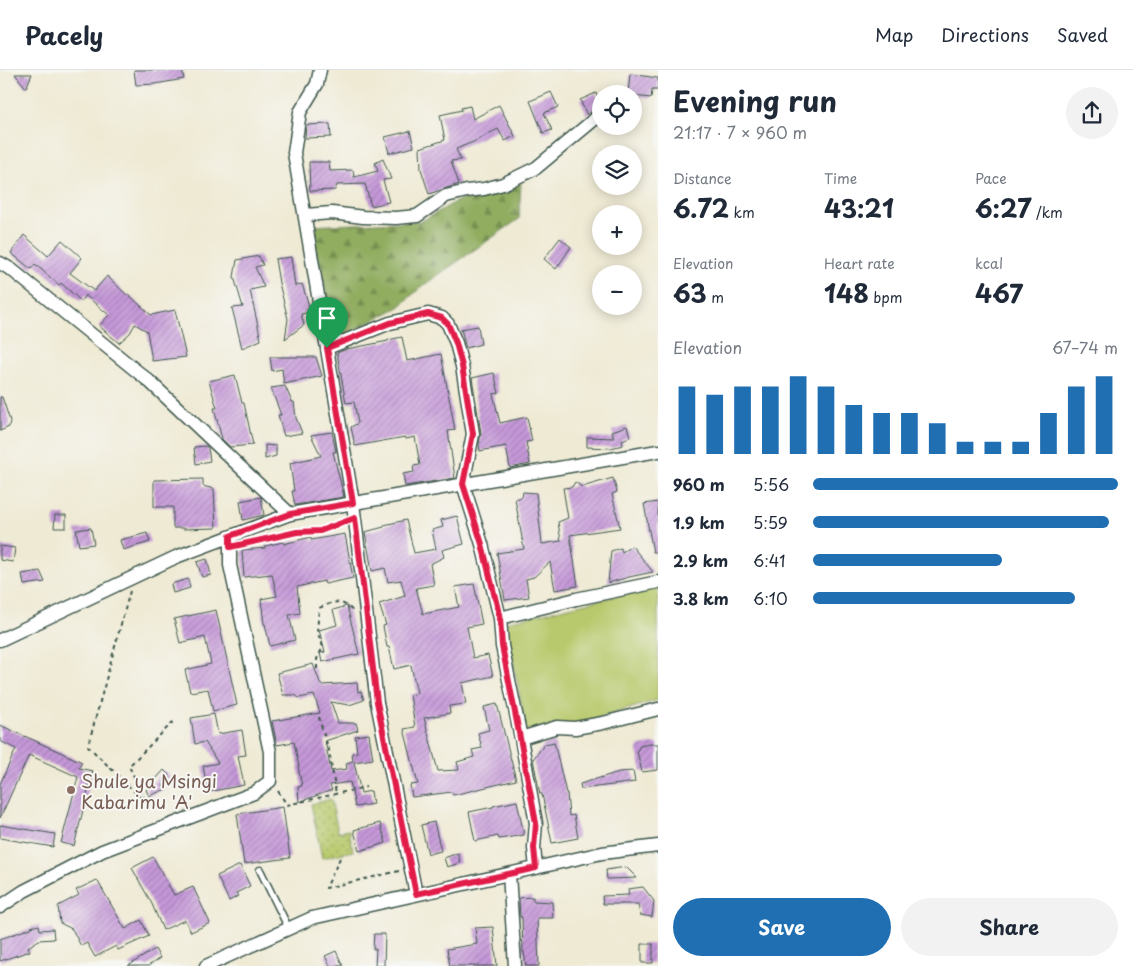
<!DOCTYPE html>
<html lang="en">
<head>
<meta charset="utf-8">
<style>
  :root { --surface:#fff; --page:#f2f2f3; --text:#1f2937; --muted:#747a83; --line:#e0e1e3; --accent:#1f6fb2 }
  body { margin:0; font-family:"Playpen Sans",sans-serif; background:var(--page); color:var(--text); height:100vh; display:flex; flex-direction:column; font-size:19px; white-space:nowrap }
  * { box-sizing:border-box; margin:0 }
  p { font-size:16px; color:var(--muted) }
  .icon { flex:none; width:28px; height:28px; fill:none; stroke:currentColor; stroke-width:2; stroke-linecap:round; stroke-linejoin:round }
  .map { position:relative; flex:1; overflow:hidden }
  .sheet { display:flex; flex-direction:column; background:var(--surface); width:475px }
  .sheet>* { flex:none }
  .tools { position:absolute; left:592px; top:15px; display:grid; gap:10px }
  .tools a { display:grid; place-items:center; width:50px; height:50px; border-radius:50%; background:var(--surface); box-shadow:0 2px 12px #0003; font-size:25px }
  .pin { position:absolute; display:grid; place-items:center; width:42px; height:42px; color:#fff; margin:-51px -21px; border-radius:50% 50% 50% 0; rotate:-45deg; box-shadow:0 0 5px #0007 }
  .pin .icon { rotate:45deg }
  .round { display:grid; place-items:center; flex:none; width:52px; height:52px; border-radius:26px; background:var(--page) }
  .overview { display:flex; align-items:center; justify-content:space-between; height:85px; padding:0 15px }
  h1 { font-size:28px; font-weight:700; line-height:38px }
  .metrics { display:grid; grid-template-columns:repeat(3,1fr); gap:8px; height:85px; padding:5px 15px }
  .metrics div { display:grid; align-content:center }
  .metrics b { font-size:25px; font-weight:700 }
  .metrics small { font-size:14px; font-weight:400 }
  .metrics p { font-size:14px }
  .chart { height:140px; padding:10px 15px }
  .chart p { display:flex; justify-content:space-between }
  .chart svg { width:100%; height:90px; margin-top:5px; stroke:var(--accent); stroke-width:6 }
  .action { display:flex; gap:10px; margin-top:auto; padding:10px 15px }
  .action a { flex:1; height:58px; border-radius:30px; background:var(--accent); color:#fff; font-size:20px; font-weight:700; line-height:58px; text-align:center }
  .action a+a { background:var(--page); color:var(--text) }
  ul { padding:0 15px; list-style:none; font-size:16px }
  li { display:grid; grid-template-columns:80px 60px 1fr; align-items:center; height:38px }
  li i { height:12px; border-radius:6px; background:var(--accent) }
  header { display:flex; align-items:center; gap:30px; box-sizing:border-box; height:70px; padding:0 25px; background:var(--surface); border-bottom:1px solid var(--line) }
  header strong { font-size:24px }
  nav { display:flex; gap:28px; margin-inline-start:auto; font-size:18px }
  main { display:flex; flex:1; min-height:0 }
  .map>svg:first-child { display:block }
</style>
</head>
<body>
<header>
<strong>Pacely</strong>
<nav><a>Map</a><a>Directions</a><a>Saved</a></nav>
</header>
<main>
<div class="map">
<svg width="658" height="896" viewBox="0 0 658 896">
  <defs>
    <pattern id="forest-firs" width="22" height="20" patternUnits="userSpaceOnUse" patternTransform="scale(1.25)"><rect width="22" height="20" fill="#91ad60"/><path d="M5 1l3.5 6h-7zM16 11l3.5 6h-7z" fill="#768e50"/></pattern>
    <pattern id="garden-dots" width="8" height="8" patternUnits="userSpaceOnUse" patternTransform="scale(1.25)"><rect width="8" height="8" fill="#b7c96c"/><path d="M2 2h.1M6 6h.1" fill="none" stroke="#94a45a" stroke-width="1.8" stroke-linecap="round"/></pattern>
    <pattern id="building-hatch" width="6" height="6" patternUnits="userSpaceOnUse" patternTransform="scale(1.25)"><rect width="6" height="6" fill="#c698d9"/><path d="M-1 1l2-2M0 6l6-6M5 7l2-2" fill="none" stroke="#a07db1"/></pattern>
  </defs>
  <rect width="100%" height="100%" fill="#f6f6f2"/>
  <filter id="ink" filterUnits="userSpaceOnUse"><feTurbulence type="fractalNoise" baseFrequency=".02" numOctaves="2"/><feDisplacementMap in="SourceGraphic" scale="10" xChannelSelector="R" yChannelSelector="G"/><feConvolveMatrix kernelMatrix="1 2 1 2 8 2 1 2 1" color-interpolation-filters="sRGB"/></filter>
  <filter id="wash" filterUnits="userSpaceOnUse"><feTurbulence type="fractalNoise" baseFrequency=".0096" numOctaves="4" result="noise"/><feDisplacementMap in="SourceGraphic" scale="20" xChannelSelector="R" yChannelSelector="G"/><feGaussianBlur stdDeviation="1.12" result="paint"/><feColorMatrix in="noise" values="0 0 0 0 0 0 0 0 0 0 0 0 0 0 0 0 0 1.4 0 .05"/><feComposite in="paint" operator="in"/></filter>
  <g filter="url(#wash)">
    <rect width="100%" height="100%" fill="#efead4"/>
    <path fill="url(#forest-firs)" stroke="#58754a" d="M521 113 519 149 421 217 399 237 337 269 310 156 422 151 457 131Z"/>
    <path fill="#b7c96c" stroke="#6b8350" d="M658 516V630L528 669 506 552Z"/>
    <path fill="url(#garden-dots)" stroke="#6b8350" d="M331 729 338 762 349 760 353 781 322 788 311 734Z"/>
    <g id="blocks">
      <path fill="url(#building-hatch)" d="M134 0H182L184 9 155 14 136 15Z
        M15 4H32L26 18Z
        M630 4 658 8V20H652L651 28 634 26V24H628Z
        M551 22 558 37 544 43 552 60 543 63 530 31Z
        M596 23 601 38 593 40 587 45 580 30Z
        M499 35 515 66 505 71 498 59 473 72 456 79 461 90 451 91 459 114 429 124 421 99 420 78 445 70 440 45 462 40 461 38 470 36 473 49Z
        M330 54 331 67 305 68 306 55Z
        M410 61 414 77 389 83 385 67Z
        M383 89 391 109 383 110 389 132 371 136 365 114 337 115 335 120 310 121 309 92H329L330 101 353 100 354 107 378 101 375 93Z
        M24 165 48 186 62 170 82 188 70 203 94 221 107 206 127 225 128 224 151 245 175 240 186 287 152 291 147 261 135 254 130 263 119 273 99 256 109 245 85 225 81 231 61 213 59 215 35 194 31 199 11 183Z
        M560 168 571 177 556 199 544 189Z
        M259 186 263 195 255 197 264 217 250 220 261 270 242 278 232 238 243 237 234 207 237 190Z
        M291 187 295 216 302 214 311 242 301 244 304 255 285 269 288 249 279 213 275 189Z
        M478 256 481 274 466 278 461 259Z
        M402 267 407 291 441 284 455 360 448 361 455 408 405 416 403 404 414 402 413 396 420 395 415 367 406 369 405 367 355 376 351 357 358 353 354 332 346 333 337 283 347 279 388 271V270Z
        M270 287H316L322 306 284 314 282 299 272 301Z
        M494 303 499 323 493 324 500 353 527 347 532 371 526 372 530 394 510 398 506 376 480 381 479 375 481 363 472 308Z
        M235 305 242 333H244L253 375 230 377 222 369 214 338H217L209 311Z
        M285 316 292 332H294L296 348 302 363 284 366 278 345H281L271 318Z
        M0 327H2L10 351 9 357 0 361Z
        M627 356 630 367 622 370 623 375 611 378 587 377V367L614 368 612 361Z
        M332 362 336 382H333L344 427 295 435 292 421H294L290 393 321 386 311 365Z
        M265 375 276 376V386L265 389Z
        M206 376 208 378 210 391 196 394 194 377Z
        M613 408 617 422 612 424 620 458 570 465 578 516 555 520 550 492 534 507 526 509 529 527 505 530 497 483 524 479 515 429 522 427 523 422 536 423 542 474 561 471 558 452 568 448 563 418 572 417 575 412 582 417Z
        M203 409V416L214 419 216 458 183 459V458H173V437H154V410Z
        M261 427 264 445 243 450 240 431Z
        M658 432V482H653L644 434Z
        M55 445H66V458H54Z
        M457 446 464 474 442 480 444 487 430 494 434 515 416 518 423 544 459 537 455 517 474 514 482 554 467 557 473 588 488 585 493 606 462 613 466 634 449 636 450 643 424 648 438 701 459 700 457 692 474 687 472 680 482 678 478 663 489 660 484 637 497 634 516 710 453 725 452 722 412 727 410 715 418 714 404 659 415 657 410 625 417 623 411 595 394 599 389 577H387L383 556 386 555 379 534 405 526 401 510 388 512 385 498 372 501 365 462 384 457V455L406 450 414 483 436 479 432 460 443 457 441 450Z
        M91 458 94 474 79 476 76 460Z
        M147 463 150 472 123 480 120 470Z
        M345 464 353 508 325 514 324 511 297 517 300 543 289 545 295 570 270 576 265 554H264L261 529 277 526 272 504 244 507 242 480 265 478V476L283 472 284 474 311 467V470Z
        M0 476 15 478 13 492 0 490Z
        M632 476 653 502 629 507 608 513 611 481 621 478 622 482Z
        M207 489 211 505 202 507 197 492Z
        M40 501 45 512 24 515 22 504Z
        M188 509 190 518 173 523 171 514Z
        M347 536 359 584 322 592 320 583 325 582 319 560 337 555 333 540Z
        M216 540 237 635 213 641 208 619 190 622 185 600 211 594 205 567 180 573 174 549Z
        M313 594 321 615 357 613 358 622 361 621 364 630 349 635 331 632 338 653H356L358 660 325 671 331 701 347 699 346 693 353 691 352 683 357 682 355 666 369 664 373 689 354 692 361 723 371 721 373 734 355 737 350 712 330 715 332 720 299 732 298 717 302 716 298 697H299L294 672 277 675 272 651 320 643 314 625 299 628 295 625H283L277 603Z
        M214 644 218 664 242 660 246 685 238 686 244 715 208 722 203 696 218 693 205 672 195 674 191 648Z
        M0 655 82 692 79 698 93 701 74 776 61 773 78 707 29 685 0 748V714L16 679 0 671Z
        M554 672 566 723H567L569 746 574 745 578 768 552 773 542 724H540L533 689 545 674Z
        M650 674H658V700L642 702 637 681 640 676Z
        M164 700 171 707 163 716 166 719 149 726 146 720Z
        M633 701 635 712 581 719 580 714 619 702Z
        M517 731 524 765 499 769 498 766 475 771 469 742 493 737V736Z
        M283 737 290 788 244 794 237 744Z
        M434 752 441 781 428 784 421 755Z
        M380 753 386 773 359 781 354 760Z
        M0 755 55 764 53 777 0 768Z
        M458 783 460 793 447 797 444 788Z
        M153 787 174 825 193 817 210 853 191 862 185 850 163 860 152 834 132 798Z
        M240 795 250 816 236 823 238 826 229 831 217 806Z
        M626 797 637 808 607 809 606 800Z
        M97 810 125 859 141 850 149 866 118 880 116 876 95 887 87 873 81 876 72 859 60 853 58 836 79 825 76 820Z
        M643 817 654 831 652 847 640 845 638 834H603L602 826 629 825 628 819Z
        M533 827V831L552 832 553 848H537L539 896H526L524 882H523L522 847H520L519 828Z
        M39 855 40 860 53 859 54 869 39 870 28 877 30 881 0 891V869L31 858V857Z
        M493 857 497 896H450L447 879 477 874 475 858Z
        M374 864H385L384 896H375L376 879H373Z
        M642 874H653V893H642Z
        M155 879 160 888 148 896H128Z
        M336 881 343 896H330L325 886Z"/>
    </g>
  </g>
  <g filter="url(#ink)">
    <use href="#blocks" fill-opacity="0" stroke="#3e574c" stroke-width="1"/>
    <g fill="none" stroke-linecap="round" stroke-linejoin="round">
      <defs>
        <path id="service" d="M260 800 289 859"/>
        <path id="minor" d="M320 0 317 14 300 42 294 83 353 433 377 633 416 824
          M305 145 332 143 363 147 396 148 417 146 446 126 467 121 484 119 503 114 536 98 596 48 601 46
          M0 193 12 200 149 311 290 444
          M327 278 390 253 428 244 442 248 448 254 456 273 462 296 473 364 463 414 482 474 500 548 502 576 521 668 536 753 534 778 536 798
          M500 548 576 529 658 512
          M0 570 176 487 290 444 658 381
          M521 668 557 657 575 658 603 653 658 639
          M509 804 515 896
          M0 837 24 821 102 781 254 723 270 711V682L230 495V467
          M206 896 312 848 602 783 658 776"/>
      </defs>
      <use href="#service" stroke="#3e574c" stroke-width="9"/>
      <use href="#minor" stroke="#3e574c" stroke-width="15"/>
      <path stroke="#3e574c" stroke-width="2" stroke-dasharray="4 4" stroke-linecap="butt" d="M250 472 297 462 320 461 343 452
        M130 521 88 676 147 734 129 696 175 650
        M317 599V589L323 577 317 562 319 538C334 532 338 528 352 540L353 539
        M319 647 323 662 329 680 336 724
        M278 721 287 735 366 717
        M340 788 326 818 399 801"/>
      <use href="#service" stroke="#fff" stroke-width="6"/>
      <use href="#minor" stroke="#fff" stroke-width="12"/>
    </g>
  </g>
  <g fill="none" stroke-linecap="round" stroke-linejoin="round" filter="url(#ink)">
    <defs>
      <path id="route" d="M428 244 442 248 448 254 456 273 462 296 473 364 463 414 482 474 500 548 502 576 520 668 536 753 534 778 536 798 416 824 377 632 355 448 320 461 297 462 230 477V466L290 444 353 433 327 278 390 253Z"/>
    </defs>
    <use href="#route" stroke="#fff" stroke-width="10"/>
    <use href="#route" stroke="#e11d48" stroke-width="6"/>
  </g>
  <circle fill="#8d6e63" stroke="#f6f6f2" stroke-width="2" cx="71" cy="720" r="5"/>
  <g text-anchor="middle" dominant-baseline="central" stroke-width="4" stroke-linejoin="round" paint-order="stroke">
    <g font-size="18" fill="#785e54" stroke="#f6f6f2" text-anchor="start">
      <text x="81" y="710">Shule ya Msingi<tspan x="81" dy="21">Kabarimu 'A'</tspan></text>
    </g>
  </g>
</svg>
<div class="tools">
<a><svg class="icon" aria-label="locate" viewBox="0 0 24 24"><circle cx="12" cy="12" r="6"/><path d="M12 2v4M12 18v4M2 12h4M18 12h4"/></svg></a>
<a><svg class="icon" aria-label="layers" viewBox="0 0 24 24"><path d="M12 4l9 5-9 5-9-5zM3 14l9 5 9-5"/></svg></a>
<a>+</a>
<a>−</a>
</div>
<div class="pin" style="left:327px;top:278px;background:#1e9e55"><svg class="icon" aria-label="arrive" viewBox="0 0 24 24"><path d="M6 21V4h12l-3 4 3 4H6"/></svg></div>
</div>
<section class="sheet">
<div class="overview"><div><h1>Evening run</h1><p>21:17 · 7 × 960 m</p></div><a class="round"><svg class="icon" aria-label="share" viewBox="0 0 24 24"><path d="M12 15V3M7 8l5-5 5 5M5 13v7h14v-7"/></svg></a></div>
<div class="metrics">
<div><p>Distance</p><b>6.72<small> km</small></b></div>
<div><p>Time</p><b>43:21</b></div>
<div><p>Pace</p><b>6:27<small> /km</small></b></div>
</div>
<div class="metrics">
<div><p>Elevation</p><b>63<small> m</small></b></div>
<div><p>Heart rate</p><b>148<small> bpm</small></b></div>
<div><p>kcal</p><b>467</b></div>
</div>
<div class="chart"><p><span>Elevation</span>67–74 m</p>
<svg viewBox="0 0 160 44" preserveAspectRatio="none"><path d="M5 44V11M15 44V15M25 44V11M35 44V11M45 44V6M55 44V11M65 44V20M75 44V24M85 44V24M95 44V29M105 44V38M115 44V38M125 44V38M135 44V24M145 44V11M155 44V6"/></svg>
</div>
<ul>
<li><b>960 m</b>5:56<i style="width:100%"></i></li>
<li><b>1.9 km</b>5:59<i style="width:97%"></i></li>
<li><b>2.9 km</b>6:41<i style="width:62%"></i></li>
<li><b>3.8 km</b>6:10<i style="width:86%"></i></li>
</ul>
<div class="action"><a>Save</a><a>Share</a></div>
</section>
</main>
</body>
</html>
